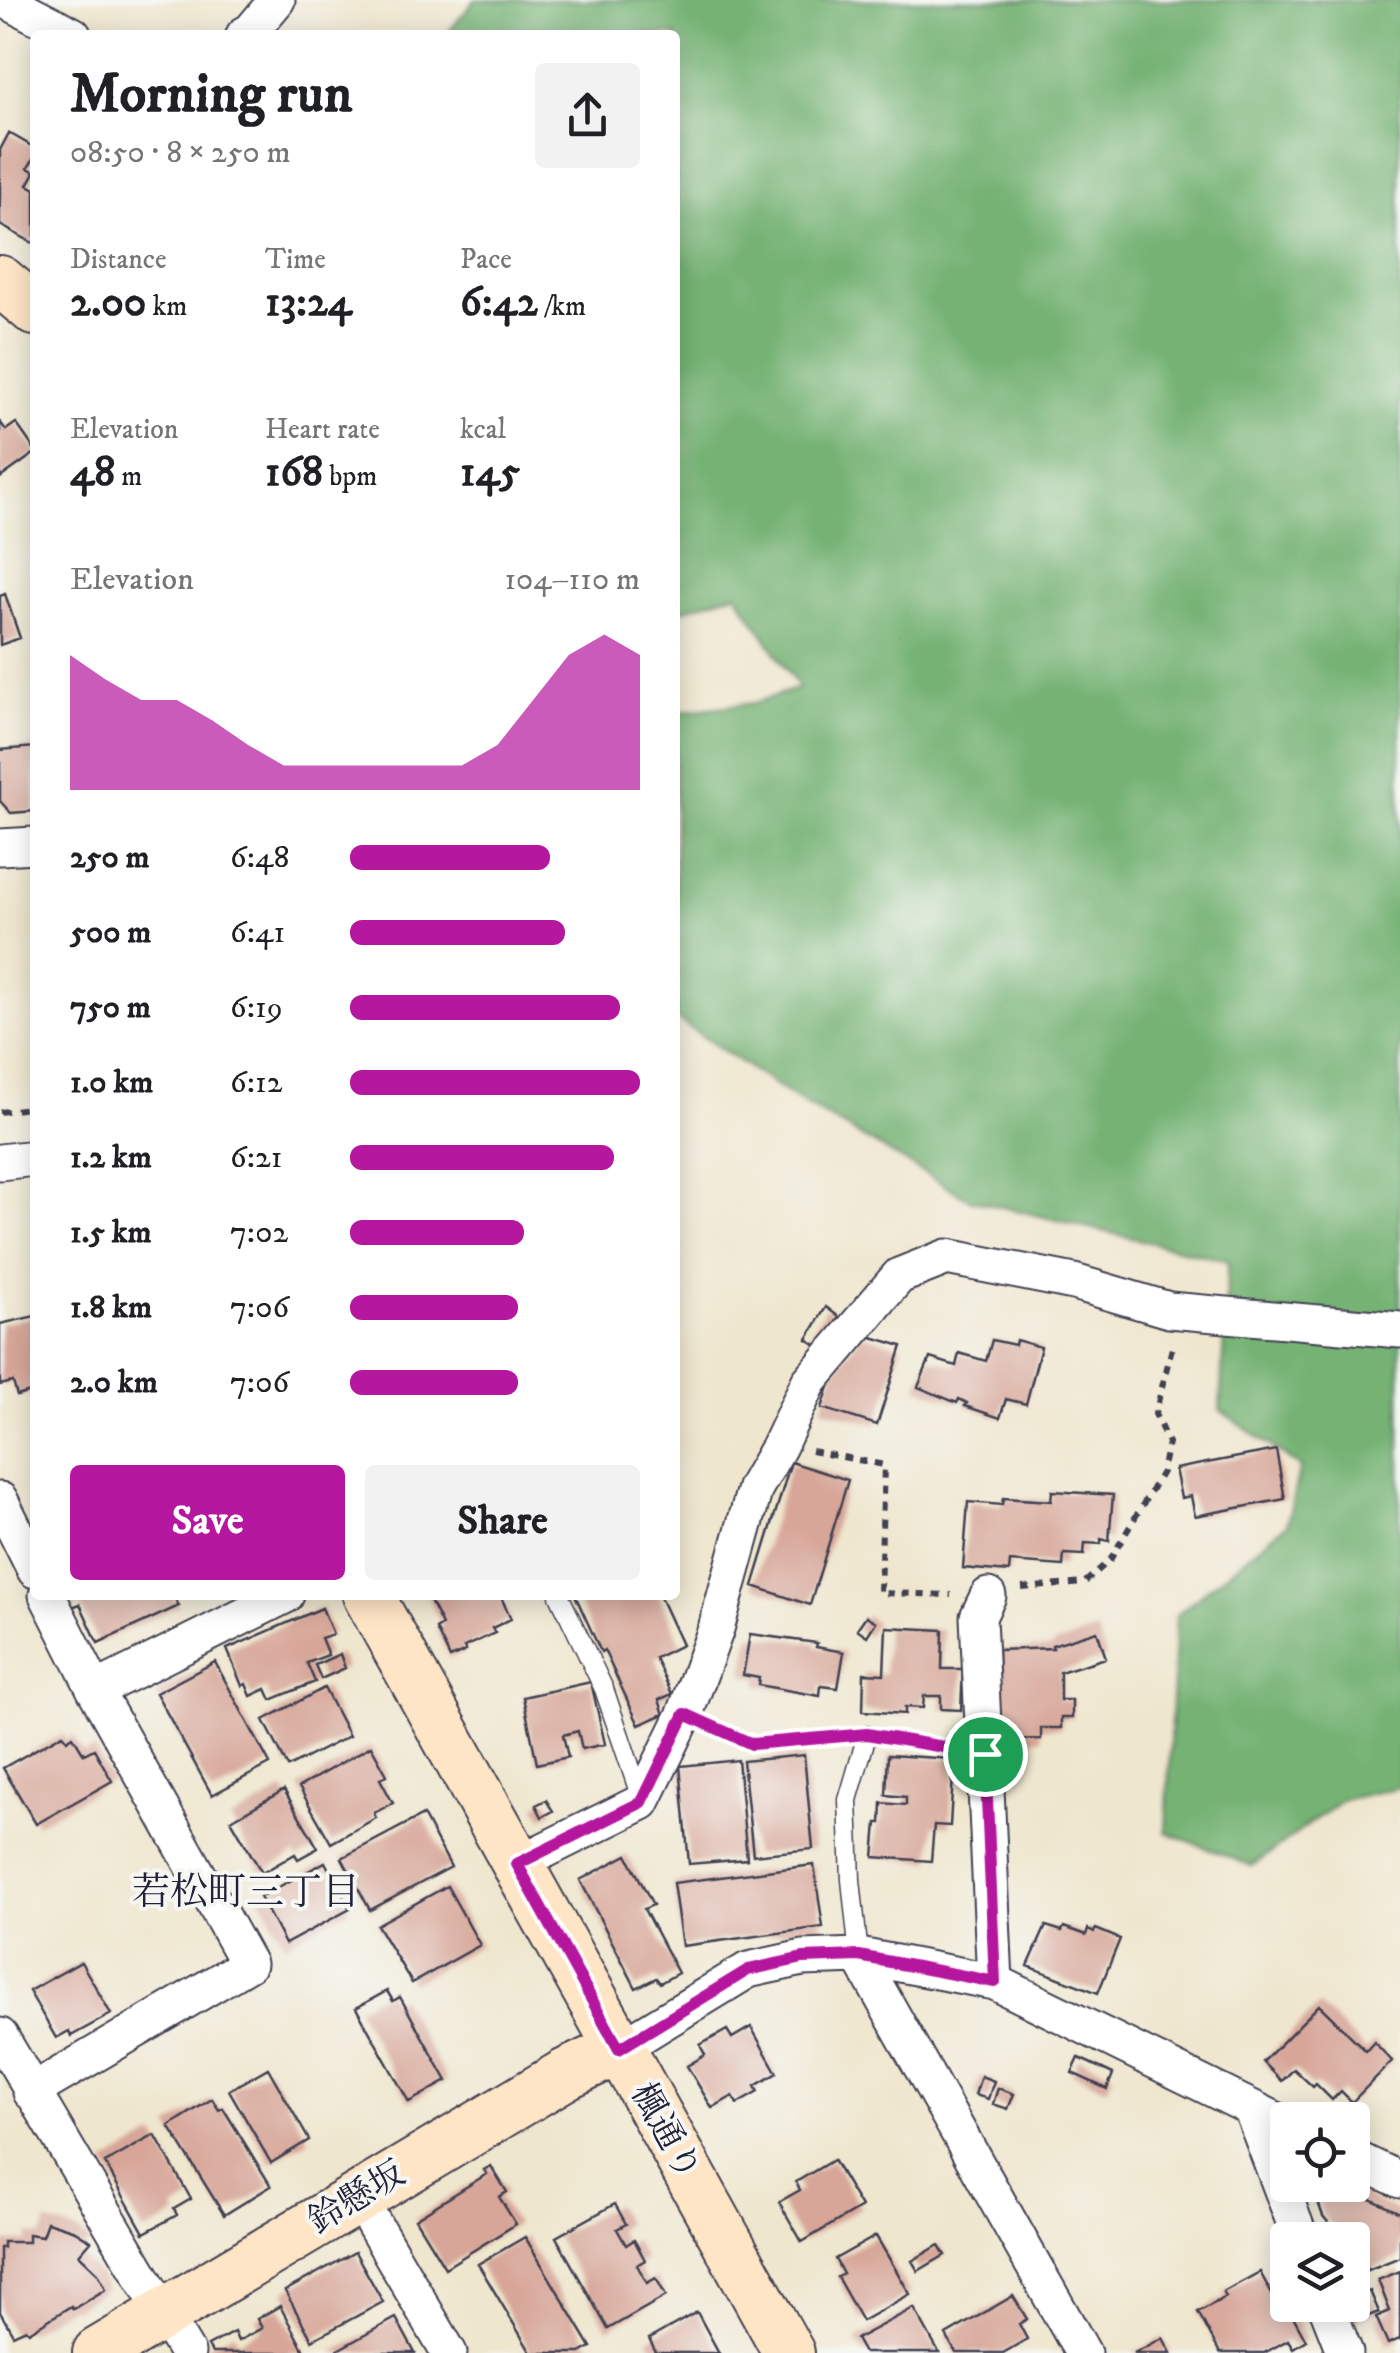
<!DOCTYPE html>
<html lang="en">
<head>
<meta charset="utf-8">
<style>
  :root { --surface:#fff; --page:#f2f2f2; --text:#202124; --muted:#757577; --accent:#b5179e }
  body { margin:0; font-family:"IM FELL DW Pica","Noto Serif JP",serif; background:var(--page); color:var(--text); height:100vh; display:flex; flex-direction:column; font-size:38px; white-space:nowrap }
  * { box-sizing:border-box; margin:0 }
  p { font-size:32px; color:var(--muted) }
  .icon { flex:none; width:55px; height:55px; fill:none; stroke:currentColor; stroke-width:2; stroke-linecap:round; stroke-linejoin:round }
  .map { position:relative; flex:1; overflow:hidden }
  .sheet { position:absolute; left:30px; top:30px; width:650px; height:1570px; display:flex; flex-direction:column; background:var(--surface); border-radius:10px; box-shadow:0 5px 25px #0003 }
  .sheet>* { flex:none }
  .tools { position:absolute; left:1270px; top:2102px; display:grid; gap:20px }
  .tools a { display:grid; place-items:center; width:100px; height:100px; border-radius:10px; background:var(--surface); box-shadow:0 5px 25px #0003; font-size:50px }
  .pin { position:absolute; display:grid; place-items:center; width:85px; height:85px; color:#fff; margin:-42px; border:5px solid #fff; border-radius:50%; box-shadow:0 2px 10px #0007 }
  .round { display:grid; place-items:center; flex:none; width:105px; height:105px; border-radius:10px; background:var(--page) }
  .head { display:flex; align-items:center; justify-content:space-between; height:170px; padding:0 40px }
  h1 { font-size:55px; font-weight:800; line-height:75px }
  .metrics { display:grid; grid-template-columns:repeat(3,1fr); gap:15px; height:170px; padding:10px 40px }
  .metrics div { display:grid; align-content:center }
  .metrics b { font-size:42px; font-weight:800 }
  .metrics small { font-size:28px; font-weight:400 }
  .metrics p { font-size:28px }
  .chart { height:280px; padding:20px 40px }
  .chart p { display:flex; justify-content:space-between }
  .chart svg { width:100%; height:180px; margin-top:10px; fill:var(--accent); opacity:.7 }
  .button { display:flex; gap:20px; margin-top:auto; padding:20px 40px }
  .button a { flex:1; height:115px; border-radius:10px; background:var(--accent); color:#fff; font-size:40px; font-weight:800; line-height:115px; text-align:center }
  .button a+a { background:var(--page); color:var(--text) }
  ul { padding:0 40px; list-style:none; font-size:32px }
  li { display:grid; grid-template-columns:160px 120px 1fr; align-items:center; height:75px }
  li i { height:25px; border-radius:12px; background:var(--accent) }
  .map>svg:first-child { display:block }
</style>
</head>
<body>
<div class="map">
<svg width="1400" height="2353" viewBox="0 0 1400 2353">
  <rect width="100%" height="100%" fill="#f6f6f2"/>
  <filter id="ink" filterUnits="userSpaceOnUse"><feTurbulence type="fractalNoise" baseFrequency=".01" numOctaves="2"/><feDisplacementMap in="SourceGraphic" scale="20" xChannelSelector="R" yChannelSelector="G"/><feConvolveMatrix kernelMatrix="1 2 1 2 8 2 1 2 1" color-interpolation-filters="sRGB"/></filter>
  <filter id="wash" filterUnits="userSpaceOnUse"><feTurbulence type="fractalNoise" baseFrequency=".0048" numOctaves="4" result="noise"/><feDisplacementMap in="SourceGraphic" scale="40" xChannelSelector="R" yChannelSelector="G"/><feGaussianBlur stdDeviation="2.25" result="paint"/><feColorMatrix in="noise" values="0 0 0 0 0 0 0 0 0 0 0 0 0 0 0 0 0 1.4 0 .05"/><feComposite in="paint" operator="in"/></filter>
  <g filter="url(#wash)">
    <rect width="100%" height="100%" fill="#efe6ce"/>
    <path fill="#74b273" stroke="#4b6a57" stroke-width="2.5" d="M475 0H1400V1787L1342 1800 1252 1866 1166 1832 1176 1615 1287 1524 1300 1467 1220 1410 1228 1261 969 1199 793 1097 675 1018V712L754 703 799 688 736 593 675 612V35H446Z"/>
    <g id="blocks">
      <path fill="#d7a698" d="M9 133 35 148V156L28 168 35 172 28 185 35 189V244L0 225V150Z
        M0 422 6 430 16 423 35 450V453L0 478Z
        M5 594 20 638 0 645V596Z
        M35 747V811L11 813 0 801V750Z
        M826 1307 839 1317 821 1348 807 1339Z
        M35 1316V1405H34L30 1392 17 1396 13 1382 0 1385V1324Z
        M862 1334 902 1346 877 1425 822 1408 833 1374Z
        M992 1340 1015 1345 1016 1340 1041 1347 1026 1404 1006 1399 1000 1418 965 1406 967 1403 959 1399 957 1403 918 1387 930 1358 956 1366 959 1353 986 1361Z
        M1276 1450 1285 1499 1195 1516 1191 1496 1181 1498 1175 1469Z
        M791 1462 848 1480 810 1605 753 1586Z
        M1052 1491 1113 1495 1109 1541 1101 1539V1544L1085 1543 1084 1555 1064 1554 1063 1566 1010 1562 1009 1572 963 1568 968 1502 1002 1505 1003 1498 1051 1501Z
        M66 1595H173L179 1606 98 1643 80 1604 72 1607Z
        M427 1595H500L511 1619 492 1628 495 1633 464 1647 466 1651 450 1658 436 1629 442 1625Z
        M575 1595H659L682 1645 655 1658 672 1694 659 1700 664 1714 639 1725 604 1650 601 1652Z
        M322 1608 333 1634 321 1638 328 1655 307 1663 315 1682 271 1700 266 1689 251 1696 246 1684 242 1686 227 1649Z
        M866 1616 876 1622 867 1636 857 1629Z
        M886 1627 943 1630 942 1669H963L961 1710 941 1709V1696H924L923 1708 905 1707V1714L863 1711 864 1673 884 1674Z
        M1097 1631 1106 1658 1060 1672V1700H1072V1718H1061V1728H1041V1739L1000 1740 998 1650 1053 1648 1052 1645Z
        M750 1634 817 1643 816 1647 844 1652 838 1688 821 1686 820 1696 758 1685 759 1678 743 1675Z
        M340 1654 345 1668 321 1679 315 1665Z
        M215 1662 270 1764 212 1795 156 1693Z
        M591 1682 605 1744 582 1749 578 1731 563 1735 568 1757 537 1764 523 1697Z
        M324 1688 349 1736 288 1767 264 1720Z
        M63 1734 67 1740 73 1736 84 1754 94 1749 112 1781 36 1824 3 1768Z
        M371 1746 387 1775 380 1779 393 1803 374 1813 376 1818 331 1843 299 1787Z
        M804 1755 813 1849 753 1855 743 1761Z
        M888 1755 954 1759 950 1826 934 1825 931 1861 874 1857 877 1823H881L882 1803 906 1805V1797L886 1795Z
        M738 1760 747 1859 689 1864 680 1766Z
        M284 1790 318 1848 298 1859 295 1854 262 1873 231 1820Z
        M546 1800 553 1811 542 1817 536 1805Z
        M423 1815 451 1867 370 1910 342 1858Z
        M627 1855 653 1905 644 1909 678 1973 660 1983 656 1978 636 1988 580 1880Z
        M325 1862 350 1909 285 1944 260 1897Z
        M814 1865 823 1927 682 1946 673 1883Z
        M447 1886 480 1945 412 1983 377 1925Z
        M1046 1926 1062 1931 1064 1927 1086 1935 1088 1929 1094 1932 1096 1929 1120 1939 1098 1993 1028 1966Z
        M81 1962 111 2014 71 2036 69 2031 56 2038 29 1991Z
        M387 1991 393 2001 400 1997 447 2081 409 2102 356 2008Z
        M1319 2005 1366 2051 1374 2042 1392 2061 1352 2102 1341 2091 1332 2100 1316 2084 1313 2087 1294 2069 1282 2081 1263 2062Z
        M751 2027 777 2073 755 2086 758 2092 737 2104 733 2096 712 2108 687 2066 705 2055 700 2045 727 2030 732 2038Z
        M1079 2058 1113 2074 1107 2089 1072 2073Z
        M268 2068 309 2140 271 2163 229 2090Z
        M981 2076 994 2081 988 2099 975 2095Z
        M998 2088 1014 2094 1008 2109 993 2104Z
        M212 2099 219 2110 223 2108 271 2186 224 2215 169 2126Z
        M155 2135 191 2199 174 2209 177 2215 144 2233 105 2163Z
        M833 2160 861 2207 802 2242 779 2202 800 2190 796 2182Z
        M491 2166 507 2192 499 2197 516 2224 445 2268 415 2219 487 2174 484 2170Z
        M1318 2185H1342L1400 2213V2257L1368 2270 1358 2244 1338 2234 1323 2216 1319 2205Z
        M615 2204 626 2224 617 2229 626 2245 634 2240 645 2260 637 2265 647 2283 656 2278 666 2296 608 2329 556 2237Z
        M47 2222 75 2231 91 2241 79 2255 98 2273 106 2289 73 2309 71 2306 29 2332 26 2329 13 2335 0 2312V2248H3V2242H28V2234L42 2236Z
        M876 2236 910 2294 862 2321 837 2277 843 2274 835 2259Z
        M525 2237 591 2347 580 2353H531L478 2264Z
        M939 2245 945 2255 918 2271 912 2261Z
        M355 2252 383 2302 312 2340 285 2291Z
        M1400 2271V2339L1388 2344 1376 2317 1390 2311 1378 2280Z
        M1260 2272 1275 2300 1282 2296 1306 2340 1293 2348 1288 2340 1264 2353H1220L1198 2312 1226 2297 1223 2292Z
        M1370 2291 1379 2312 1355 2321 1349 2305H1352V2298Z
        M1013 2296 1027 2319 1019 2324 1027 2339 1003 2353H956L946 2335Z
        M280 2306 305 2353H212L208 2346 234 2332 238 2341 262 2328 257 2319Z
        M914 2308 939 2353H864L856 2339Z
        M697 2312 719 2353H656L649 2339Z
        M396 2318 415 2353H332Z
        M1163 2338 1171 2353H1134Z"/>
    </g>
  </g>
  <g filter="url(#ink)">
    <use href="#blocks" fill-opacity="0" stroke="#413f51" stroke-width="2.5"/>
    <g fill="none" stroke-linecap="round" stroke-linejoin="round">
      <defs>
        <path id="lane" d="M559 1595 604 1689 641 1798
          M859 1956 851 1880 848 1800 867 1735"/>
        <path id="street" d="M5 0 73 35
          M244 35 251 31 277 0
          M0 847 35 845
          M0 1162 35 1158
          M0 1500 35 1570
          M988 1596 978 1617 995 1982
          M95 1690 286 1595
          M517 1864 642 1802 685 1714 716 1629 755 1488 779 1446 809 1382 899 1276 947 1257 1074 1282 1169 1310 1400 1330
          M859 1956 1083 2353
          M0 2036 187 2353
          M619 2049 748 1970 803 1958 859 1956 995 1982 1288 2126
          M31 2092 248 1964 95 1690 47 1595
          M1251 2108 1301 2240
          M1352 2157 1400 2180
          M358 2197 449 2353
          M1326 2305 1345 2353"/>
        <path id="secondary" d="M0 281 35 310
          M368 1595 789 2353
          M98 2353 566 2074 619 2049"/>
      </defs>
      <use href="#lane" stroke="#413f51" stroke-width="21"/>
      <use href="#street" stroke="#413f51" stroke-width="39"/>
      <use href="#secondary" stroke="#413f51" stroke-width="54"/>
      <path stroke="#413f51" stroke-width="6" stroke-dasharray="8 8" stroke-linecap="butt" d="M0 1112 35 1107
        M811 1451 884 1465 880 1593 951 1595
        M1022 1588 1084 1583 1110 1560 1162 1472 1168 1443 1155 1414 1173 1344
        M714 1726 752 1744 842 1737
        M889 1738 951 1749"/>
      <use href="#lane" stroke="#fff" stroke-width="18"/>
      <use href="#street" stroke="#fff" stroke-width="35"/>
      <use href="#secondary" stroke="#fee5c5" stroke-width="50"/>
    </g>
  </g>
  <g fill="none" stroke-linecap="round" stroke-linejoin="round" filter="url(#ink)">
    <defs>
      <path id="route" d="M685 1714 752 1744 867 1734 985 1754 995 1982 859 1956 803 1958 748 1970 619 2049 517 1864 642 1802Z"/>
    </defs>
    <use href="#route" stroke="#fff" stroke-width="20"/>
    <use href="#route" stroke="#b5179e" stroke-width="12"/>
  </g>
  <g text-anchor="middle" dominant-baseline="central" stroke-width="8" stroke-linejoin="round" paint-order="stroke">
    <g font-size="35" fill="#22223b" stroke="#f6f6f2">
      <text transform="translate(665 2132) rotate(61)">楓通り</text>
      <text transform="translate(357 2198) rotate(-31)">鈴懸坂</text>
    </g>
    <g font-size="38" fill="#22223b" stroke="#f6f6f2">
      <text x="246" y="1893">若松町三丁目</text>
    </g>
  </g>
</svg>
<div class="tools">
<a><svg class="icon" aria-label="locate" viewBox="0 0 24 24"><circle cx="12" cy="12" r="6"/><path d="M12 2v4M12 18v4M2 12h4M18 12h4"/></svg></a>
<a><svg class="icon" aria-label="layers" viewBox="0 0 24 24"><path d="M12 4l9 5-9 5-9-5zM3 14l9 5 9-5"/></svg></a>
</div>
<div class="pin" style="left:985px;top:1754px;background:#1e9e55"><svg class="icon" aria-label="arrive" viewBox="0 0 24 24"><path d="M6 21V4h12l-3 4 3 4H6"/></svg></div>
<section class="sheet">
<div class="head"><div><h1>Morning run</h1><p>08:50 · 8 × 250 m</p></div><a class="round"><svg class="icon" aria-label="share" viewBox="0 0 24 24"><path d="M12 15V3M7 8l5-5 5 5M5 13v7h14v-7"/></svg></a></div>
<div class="metrics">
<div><p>Distance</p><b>2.00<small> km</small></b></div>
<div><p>Time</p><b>13:24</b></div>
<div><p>Pace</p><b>6:42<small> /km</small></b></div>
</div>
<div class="metrics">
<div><p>Elevation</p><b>48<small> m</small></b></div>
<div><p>Heart rate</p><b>168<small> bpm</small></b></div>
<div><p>kcal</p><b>145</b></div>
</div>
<div class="chart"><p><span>Elevation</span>104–110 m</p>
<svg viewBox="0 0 160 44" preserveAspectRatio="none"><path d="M0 44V11L10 17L20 22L30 22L40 27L50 33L60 38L70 38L80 38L90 38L100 38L110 38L120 33L130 22L140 11L150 6L160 11V44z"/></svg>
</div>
<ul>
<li><b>250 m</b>6:48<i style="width:69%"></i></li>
<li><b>500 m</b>6:41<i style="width:74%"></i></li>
<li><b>750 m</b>6:19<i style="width:93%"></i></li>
<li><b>1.0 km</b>6:12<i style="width:100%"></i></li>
<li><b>1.2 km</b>6:21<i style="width:91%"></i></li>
<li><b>1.5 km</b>7:02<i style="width:60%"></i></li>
<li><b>1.8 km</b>7:06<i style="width:58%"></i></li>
<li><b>2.0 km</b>7:06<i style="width:58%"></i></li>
</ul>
<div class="button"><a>Save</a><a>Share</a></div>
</section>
</div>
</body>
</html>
